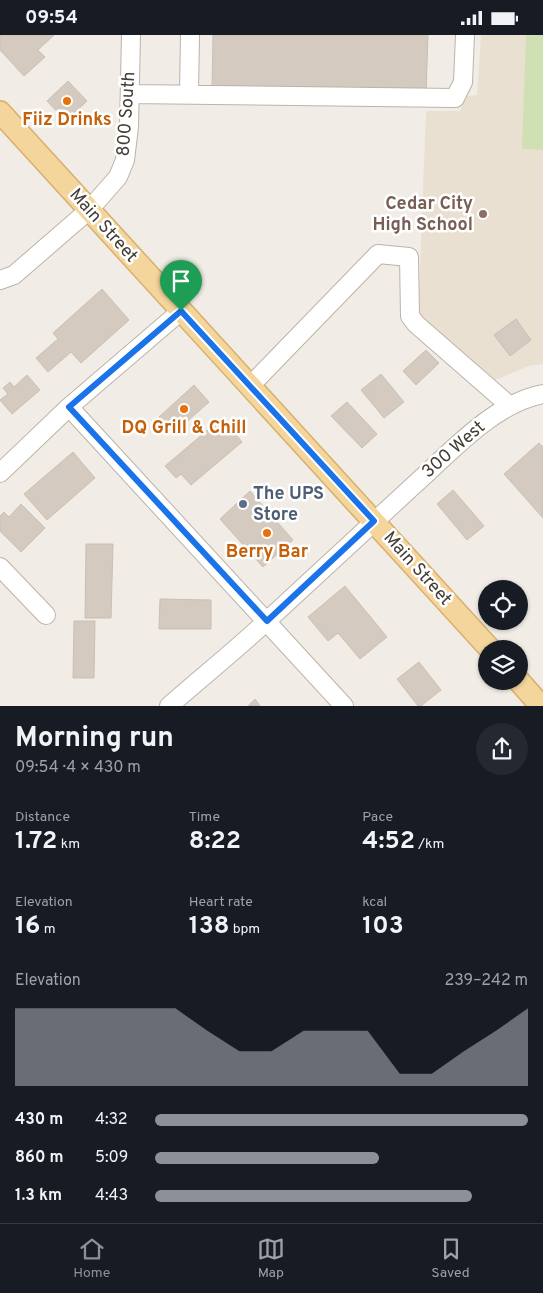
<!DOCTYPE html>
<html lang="en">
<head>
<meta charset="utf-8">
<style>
  :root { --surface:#171b24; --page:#242831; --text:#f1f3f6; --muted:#9ea1a6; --line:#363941; --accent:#8c9099 }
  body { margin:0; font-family:Overpass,sans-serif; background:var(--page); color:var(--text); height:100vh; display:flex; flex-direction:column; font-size:19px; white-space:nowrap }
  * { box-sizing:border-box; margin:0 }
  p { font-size:16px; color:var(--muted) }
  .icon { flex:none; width:28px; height:28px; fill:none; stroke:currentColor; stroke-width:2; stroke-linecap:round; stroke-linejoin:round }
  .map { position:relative; height:671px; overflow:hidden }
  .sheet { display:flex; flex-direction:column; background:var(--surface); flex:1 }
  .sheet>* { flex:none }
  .buttons { position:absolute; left:478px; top:545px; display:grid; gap:10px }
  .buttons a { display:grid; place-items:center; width:50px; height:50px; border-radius:50%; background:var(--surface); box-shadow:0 1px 4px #0004; font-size:25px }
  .pin { position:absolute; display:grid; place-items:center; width:42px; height:42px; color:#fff; margin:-51px -21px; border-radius:50% 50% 50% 0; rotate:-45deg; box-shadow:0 0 5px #0007 }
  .pin .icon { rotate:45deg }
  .round { display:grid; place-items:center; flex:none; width:52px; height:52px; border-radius:26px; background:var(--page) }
  .summary { display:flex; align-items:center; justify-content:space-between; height:85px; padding:0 15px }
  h1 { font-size:28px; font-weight:700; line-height:38px }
  .figures { display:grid; grid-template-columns:repeat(3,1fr); gap:8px; height:85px; padding:5px 15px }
  .figures div { display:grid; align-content:center }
  .figures b { font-size:25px; font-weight:700 }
  .figures small { font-size:14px; font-weight:400 }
  .figures p { font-size:14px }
  .chart { height:140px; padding:10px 15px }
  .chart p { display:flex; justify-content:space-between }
  .chart svg { width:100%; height:90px; margin-top:5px; fill:var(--accent); opacity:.7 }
  ul { padding:0 15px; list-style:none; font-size:16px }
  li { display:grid; grid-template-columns:80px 60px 1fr; align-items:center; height:38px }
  li i { height:12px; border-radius:6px; background:var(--accent) }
  .status { display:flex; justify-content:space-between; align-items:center; height:35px; padding:0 25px; background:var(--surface); direction:ltr }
  .status svg { height:14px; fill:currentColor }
  .dock { display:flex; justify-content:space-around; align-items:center; height:70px; border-top:1px solid var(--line); background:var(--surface); font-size:14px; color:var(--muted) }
  .dock a { display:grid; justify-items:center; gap:2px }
  .dock .current { color:var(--accent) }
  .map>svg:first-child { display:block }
</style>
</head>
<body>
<div class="status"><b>09:54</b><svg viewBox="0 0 49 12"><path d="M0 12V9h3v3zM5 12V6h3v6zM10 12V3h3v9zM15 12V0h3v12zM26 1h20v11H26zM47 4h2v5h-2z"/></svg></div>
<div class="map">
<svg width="543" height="671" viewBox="0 0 543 671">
  <rect width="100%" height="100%" fill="#f1ede6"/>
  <path fill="#e9e0d1" d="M481 0H543V329L529 331 493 346 418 283 426 76H460L466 61 477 60Z"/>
  <path fill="#cfe1b2" d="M526 0H543V115L522 114Z"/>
  <path fill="#d4cabf" stroke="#cbbfb0" d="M0 0H54L38 15 45 22 24 41 0 15Z
    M213 0H428L426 60 212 55Z
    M68 46 87 66 66 86 47 66Z
    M102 254 129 285 81 328 71 317 48 337 36 323 58 304 53 298Z
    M516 284 531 305 510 321 494 300Z
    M426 315 439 328 416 350 403 336Z
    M381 339 404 367 384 383 361 355Z
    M27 340 40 355 12 379 0 365 8 359 3 353 10 347 14 352Z
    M194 350 209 367 174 398 159 382Z
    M347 367 377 399 362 413 331 381Z
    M222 383 242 407 191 450 181 439 176 443 165 431Z
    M539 408 543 412V483L504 439Z
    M73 417 95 443 47 485 24 459Z
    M453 455 484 491 467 505 437 469Z
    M250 456 293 505 263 532 220 484Z
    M21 469 45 493 21 517 0 496V481L4 477 9 482Z
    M86 509H113L111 583H85Z
    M345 551 387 602 360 624 338 598 328 606 308 582Z
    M160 564 211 565V594H159Z
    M74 586H95L94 643H73Z
    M419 627 441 655 421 671H418L397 644Z
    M255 664 260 671H248Z"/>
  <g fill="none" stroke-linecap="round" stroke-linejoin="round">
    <defs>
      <path id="minor" d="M130 59 455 63 463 47 465 0
        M189 59 190 0
        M0 245 14 240 89 175 118 142 125 125 129 92 131 0
        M250 351 378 219 409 222 410 281 416 289 510 371
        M69 372 344 671
        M0 438 69 372 181 276
        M0 532 46 580
        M169 671C202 642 237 614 269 584 318 539 366 494 414 450 451 417 494 368 543 359"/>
      <path id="major" d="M0 77 490 614
        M519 646 541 671"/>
    </defs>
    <use href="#minor" stroke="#bbb3a9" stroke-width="20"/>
    <use href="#major" stroke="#d7b06d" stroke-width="24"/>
    <use href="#minor" stroke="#fff" stroke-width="18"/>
    <use href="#major" stroke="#f4d59b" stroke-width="21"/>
  </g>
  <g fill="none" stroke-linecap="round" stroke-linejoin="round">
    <defs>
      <path id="route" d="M181 276 374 486 267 586 69 372Z"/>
    </defs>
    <use href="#route" stroke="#fff" stroke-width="10"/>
    <use href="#route" stroke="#1a73e8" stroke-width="6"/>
  </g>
  <g fill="#e8710a" stroke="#fff" stroke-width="2">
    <circle cx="67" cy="66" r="5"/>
    <circle cx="184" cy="374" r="5"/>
    <circle cx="267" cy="498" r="5"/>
  </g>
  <circle fill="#8d6e63" stroke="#fff" stroke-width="2" cx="483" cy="179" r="5"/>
  <circle fill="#5c6f8a" stroke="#fff" stroke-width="2" cx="243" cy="469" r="5"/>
  <g text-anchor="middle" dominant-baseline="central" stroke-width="5" stroke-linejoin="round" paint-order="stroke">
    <g font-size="18" fill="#433d36" stroke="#fff">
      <text transform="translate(127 79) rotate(-86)">800 South</text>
      <text transform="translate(103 191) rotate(48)">Main Street</text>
      <text transform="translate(454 415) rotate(-41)">300 West</text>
      <text transform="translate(417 534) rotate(48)">Main Street</text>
    </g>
    <g font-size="18" font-weight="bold" fill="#c56008" stroke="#fff">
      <text x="67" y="85">Fiiz Drinks</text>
      <text x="184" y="393">DQ Grill &amp; Chill</text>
      <text x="267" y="517">Berry Bar</text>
    </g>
    <g font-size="18" font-weight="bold" fill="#785e54" stroke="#fff" text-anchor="end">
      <text x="473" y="169">Cedar City<tspan x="473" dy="21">High School</tspan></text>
    </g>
    <g font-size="18" font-weight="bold" fill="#4e5e75" stroke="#fff" text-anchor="start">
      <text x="253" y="459">The UPS<tspan x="253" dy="21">Store</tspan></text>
    </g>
  </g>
</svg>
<div class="buttons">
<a><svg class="icon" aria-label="locate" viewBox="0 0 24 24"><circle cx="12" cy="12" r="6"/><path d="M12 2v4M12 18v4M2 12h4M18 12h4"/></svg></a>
<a><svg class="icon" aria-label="layers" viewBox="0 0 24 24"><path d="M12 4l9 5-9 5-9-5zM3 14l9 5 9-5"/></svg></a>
</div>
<div class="pin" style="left:181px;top:276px;background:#1e9e55"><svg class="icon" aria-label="arrive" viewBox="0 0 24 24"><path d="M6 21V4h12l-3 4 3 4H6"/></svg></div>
</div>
<section class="sheet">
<div class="summary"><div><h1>Morning run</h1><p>09:54 · 4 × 430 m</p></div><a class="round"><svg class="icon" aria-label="share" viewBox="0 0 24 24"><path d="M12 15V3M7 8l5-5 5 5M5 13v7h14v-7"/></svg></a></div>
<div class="figures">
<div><p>Distance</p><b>1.72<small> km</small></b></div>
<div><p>Time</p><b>8:22</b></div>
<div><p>Pace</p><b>4:52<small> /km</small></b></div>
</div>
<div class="figures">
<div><p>Elevation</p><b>16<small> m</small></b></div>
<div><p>Heart rate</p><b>138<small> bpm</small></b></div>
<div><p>kcal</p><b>103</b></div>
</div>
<div class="chart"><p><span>Elevation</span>239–242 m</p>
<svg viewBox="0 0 160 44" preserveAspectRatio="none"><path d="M0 44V6L10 6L20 6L30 6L40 6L50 6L60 17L70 27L80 27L90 17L100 17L110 17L120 38L130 38L140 27L150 17L160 6V44z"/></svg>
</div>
<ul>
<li><b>430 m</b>4:32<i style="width:100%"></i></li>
<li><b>860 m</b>5:09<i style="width:60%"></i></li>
<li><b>1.3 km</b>4:43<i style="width:85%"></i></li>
</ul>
</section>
<nav class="dock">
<a class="current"><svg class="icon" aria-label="home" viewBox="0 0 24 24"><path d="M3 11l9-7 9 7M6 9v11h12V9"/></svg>Home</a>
<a><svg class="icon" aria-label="map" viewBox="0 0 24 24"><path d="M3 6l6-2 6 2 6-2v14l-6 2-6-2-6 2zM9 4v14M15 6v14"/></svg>Map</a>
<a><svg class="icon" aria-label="saved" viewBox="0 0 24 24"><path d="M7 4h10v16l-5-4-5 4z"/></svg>Saved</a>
</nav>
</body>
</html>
